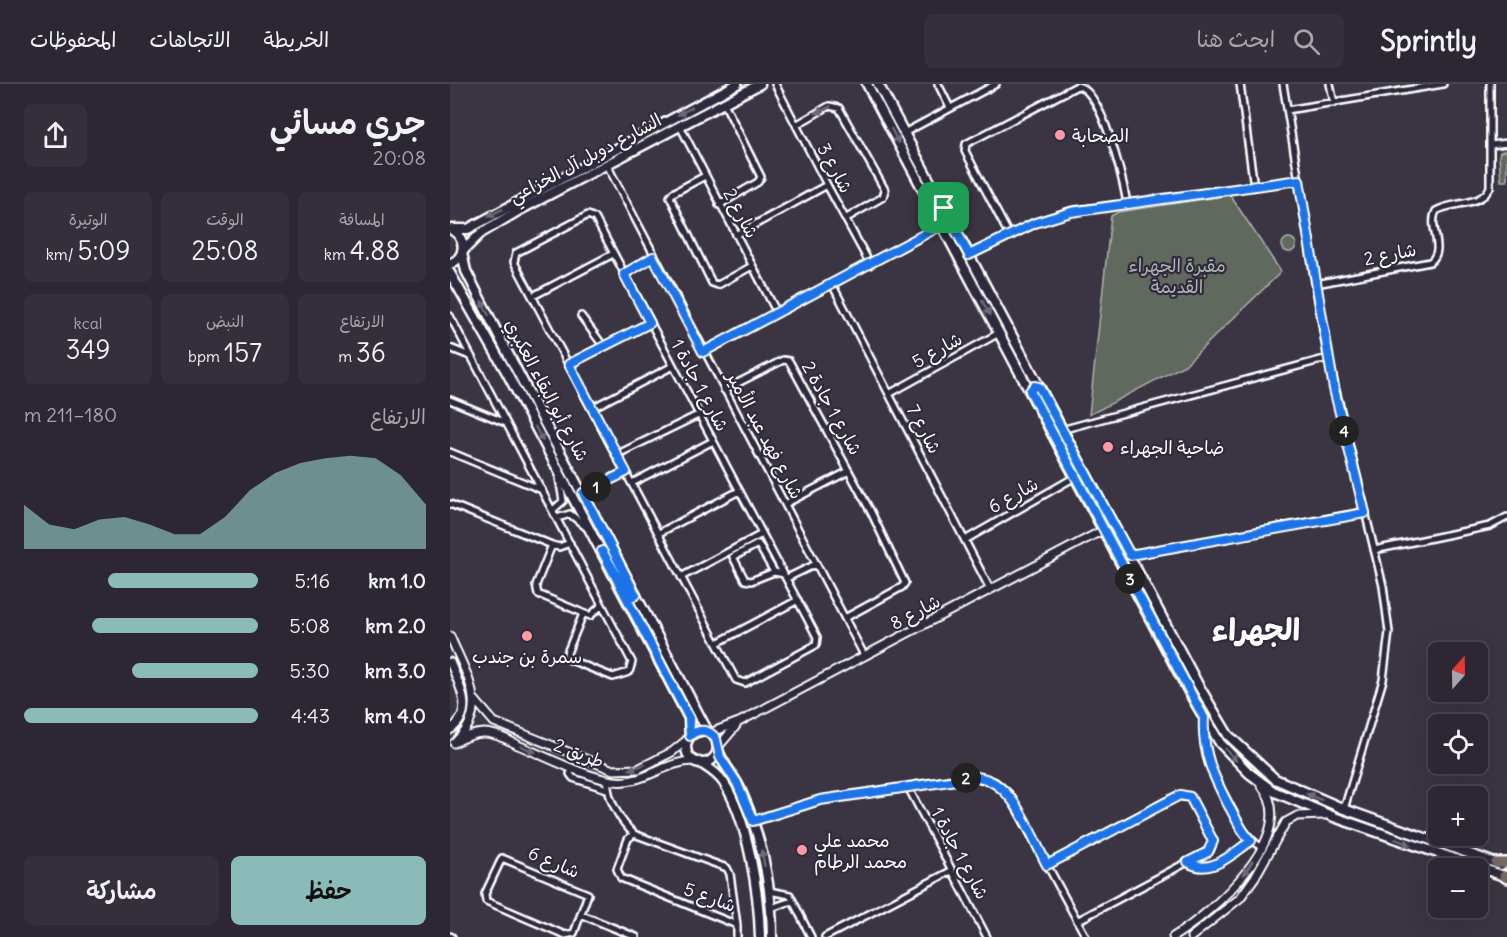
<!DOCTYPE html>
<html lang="ar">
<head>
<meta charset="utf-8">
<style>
  :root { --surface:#2c2732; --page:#342f3a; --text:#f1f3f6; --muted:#a6a5ac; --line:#48444d; --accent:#8bbbb9 }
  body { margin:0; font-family:Delius,"Playpen Sans Arabic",sans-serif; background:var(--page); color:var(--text); direction:rtl; height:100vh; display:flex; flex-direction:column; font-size:22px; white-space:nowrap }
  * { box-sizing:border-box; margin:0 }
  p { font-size:20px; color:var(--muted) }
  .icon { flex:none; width:33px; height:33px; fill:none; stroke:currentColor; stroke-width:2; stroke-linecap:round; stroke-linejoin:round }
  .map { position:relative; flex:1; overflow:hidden; direction:ltr }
  .side { display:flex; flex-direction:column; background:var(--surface); width:450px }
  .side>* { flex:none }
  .needle { width:39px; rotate:20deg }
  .fabs { position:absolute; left:978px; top:558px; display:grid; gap:12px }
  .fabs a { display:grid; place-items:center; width:60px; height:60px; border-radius:9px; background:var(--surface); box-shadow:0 6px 24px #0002,0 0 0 2px var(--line); font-size:30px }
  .pin { position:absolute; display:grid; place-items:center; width:51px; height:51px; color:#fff; margin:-26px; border-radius:12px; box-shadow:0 3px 9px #0006 }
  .km { position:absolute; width:30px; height:30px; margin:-15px; border-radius:50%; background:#222; color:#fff; font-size:16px; line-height:30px; text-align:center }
  .round { display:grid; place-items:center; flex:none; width:63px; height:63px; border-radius:9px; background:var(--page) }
  .head { display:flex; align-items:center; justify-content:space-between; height:102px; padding:0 24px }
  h1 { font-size:33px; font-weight:600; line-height:45px }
  .stats { display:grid; grid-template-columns:repeat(3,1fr); gap:9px; height:102px; padding:6px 24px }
  .stats div { display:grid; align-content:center; border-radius:9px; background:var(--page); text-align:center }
  .stats b { font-size:26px; font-weight:600 }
  .stats small { font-size:16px; font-weight:400 }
  .stats p { font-size:16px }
  .chart { height:168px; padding:12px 24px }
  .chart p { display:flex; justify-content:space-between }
  .chart svg { width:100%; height:108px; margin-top:6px; fill:var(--accent); opacity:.7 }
  .action { display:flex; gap:12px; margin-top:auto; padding:12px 24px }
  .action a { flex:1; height:69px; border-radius:9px; background:var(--accent); color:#111; font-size:24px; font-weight:600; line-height:69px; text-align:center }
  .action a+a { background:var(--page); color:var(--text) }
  ul { padding:0 24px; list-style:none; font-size:20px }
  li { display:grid; grid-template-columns:96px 72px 1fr; align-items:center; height:45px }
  li i { height:15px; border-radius:8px; background:var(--accent) }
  header { display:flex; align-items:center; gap:36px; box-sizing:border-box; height:84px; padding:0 30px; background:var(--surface); border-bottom:2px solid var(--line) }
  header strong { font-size:28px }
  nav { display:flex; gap:33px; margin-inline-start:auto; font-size:21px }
  .search { width:420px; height:54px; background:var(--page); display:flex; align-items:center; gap:15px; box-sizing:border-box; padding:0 21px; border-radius:9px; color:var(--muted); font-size:22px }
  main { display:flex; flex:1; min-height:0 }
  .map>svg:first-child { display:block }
</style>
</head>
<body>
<header>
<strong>Sprintly</strong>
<div class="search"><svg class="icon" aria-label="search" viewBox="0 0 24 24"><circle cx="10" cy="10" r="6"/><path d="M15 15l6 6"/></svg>ابحث هنا</div>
<nav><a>الخريطة</a><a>الاتجاهات</a><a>المحفوظات</a></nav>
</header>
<main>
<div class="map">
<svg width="1057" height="853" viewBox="0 0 1057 853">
  <rect width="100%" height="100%" fill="#3b3442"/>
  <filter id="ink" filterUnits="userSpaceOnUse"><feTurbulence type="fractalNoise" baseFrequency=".0167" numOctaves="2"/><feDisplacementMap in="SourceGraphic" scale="12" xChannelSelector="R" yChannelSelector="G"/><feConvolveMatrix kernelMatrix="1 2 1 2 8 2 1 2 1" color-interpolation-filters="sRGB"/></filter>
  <g filter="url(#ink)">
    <path fill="#60695d" stroke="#b0b4ae" stroke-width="1.5" d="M1057 66V97H1051L1049 72 1050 68Z
      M780 111 831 188 735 281 639 331 661 132 668 128Z
      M832 161a7 7 0 1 1 14 0a7 7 0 1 1-14 0Z"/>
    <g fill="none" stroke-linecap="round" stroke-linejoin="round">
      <defs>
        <path id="minor" d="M325 0 377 101 420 180
          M488 0 500 24
          M790 0 804 103
          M833 0 878 274 933 502 939 548 933 596 894 725
          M880 0 884 19
          M837 26 993 0
          M346 41 379 22 389 24 435 106 433 113 395 135
          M230 42 327 229
          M454 49 546 0
          M1041 61 1057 59
          M157 81 414 571
          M255 92 223 109 220 113 262 199 268 201 302 182
          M269 121 308 98 311 93 274 19
          M138 131 145 134 367 553 366 561 295 599 286 596 64 178 66 169Z
          M286 151 377 101
          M559 151 515 67 516 60 627 2C652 4 673 97 677 119
          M519 171 585 139 621 127 849 96
          M174 190 203 173
          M382 200 540 505
          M866 200 980 178C997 165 977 144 986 127 1002 117 1032 123 1040 103V0
          M83 212 163 170
          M0 232 182 578 179 588 163 593 118 575 117 569 133 530
          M131 232 154 263
          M0 264 20 272
          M253 268 492 141
          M119 280 200 239
          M274 306 333 276 339 277 421 428 455 499 452 503 395 534
          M439 310 549 249
          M0 316 56 339
          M142 324 223 282
          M611 346 878 274
          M0 368 92 406
          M166 371 248 331
          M182 399 263 357
          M133 409 175 388
          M0 420 102 461 109 463 120 459
          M335 420 399 387
          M103 426 113 417 109 394
          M107 434 120 430 136 443
          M209 449 289 407
          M515 456 625 393
          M102 461 86 501 88 510 140 532 151 522
          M924 466 1040 442 1057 433
          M680 471 915 428
          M324 488 308 460 283 473 295 496 301 497 324 488 334 490
          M231 493 312 450
          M337 494 366 480
          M267 559 348 516
          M754 636C752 671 764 693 780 723 789 740 795 753 811 763
          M123 684 120 690 123 694 157 705
          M158 696C156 714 171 738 184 750
          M458 703 537 853
          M303 737 370 716 521 693 545 698 559 710 636 853
          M184 750 277 784 280 790 287 841 171 794 167 785 178 755Z
          M52 774 138 810 124 849 115 851 36 817 35 810Z
          M738 778C760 793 783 769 801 757
          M597 781 727 712 740 713 763 757 760 766 627 837
          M319 807 340 811 361 853
          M321 824 342 817
          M132 831 186 853
          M287 841V853
          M0 852 2 853
          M375 853 501 787"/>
        <path id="tertiary" d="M0 552C15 588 40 624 7 656
          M0 578C9 601 26 628 0 646
          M25 616 44 638 163 686 188 685 222 668 238 655
          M260 649 289 638 655 445
          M4 659C13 654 23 649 34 649 46 649 58 656 68 661 97 673 127 689 158 696 192 704 214 676 245 677
          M268 663 286 642
          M723 853C761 830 853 750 811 701
          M741 853 790 814 805 793 836 738 847 732 875 731"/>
        <path id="secondary" d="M417 0 739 608 770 659 799 689 823 707 884 733 1057 793
          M428 0 747 599 778 651 825 695 894 725 1051 781
          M2 145H18L287 0
          M12 168 31 149 68 127 310 0
          M12 169 16 187 55 264 258 648
          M0 180C16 173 17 155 2 146
          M0 189 56 287 239 634 240 652
          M236 663a16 16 0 1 1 32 0a16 16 0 1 1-32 0Z
          M268 666C273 681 285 693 291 707 311 752 322 803 322 853
          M249 678C258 684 268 689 274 699 298 735 309 810 310 853"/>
        <path id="trunk" d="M1046 779H1057
          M1054 792 1057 794"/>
      </defs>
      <use href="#minor" stroke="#fff" stroke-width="10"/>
      <use href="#tertiary" stroke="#fff" stroke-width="11"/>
      <use href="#secondary" stroke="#fff" stroke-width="13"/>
      <use href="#trunk" stroke="#fff" stroke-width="14"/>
      <use href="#minor" stroke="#2f2a3d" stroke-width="5"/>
      <use href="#tertiary" stroke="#2f2a3d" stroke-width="7"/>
      <use href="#secondary" stroke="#2f2a3d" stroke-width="8"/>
      <use href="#trunk" stroke="#766964" stroke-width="9"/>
    </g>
    <defs><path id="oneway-solid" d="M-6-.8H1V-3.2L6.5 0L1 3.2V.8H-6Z" transform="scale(1.5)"/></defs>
    <g fill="#6d6a77">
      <use href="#oneway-solid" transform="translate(373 26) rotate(155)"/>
      <use href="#oneway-solid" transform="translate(235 27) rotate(152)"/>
      <use href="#oneway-solid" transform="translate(445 52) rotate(62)"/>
      <use href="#oneway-solid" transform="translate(45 129) rotate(152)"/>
      <use href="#oneway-solid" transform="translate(35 224) rotate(-117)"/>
      <use href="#oneway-solid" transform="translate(536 224) rotate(62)"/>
      <use href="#oneway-solid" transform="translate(89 350) rotate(62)"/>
      <use href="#oneway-solid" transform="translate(78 665) rotate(23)"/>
      <use href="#oneway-solid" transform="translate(781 671) rotate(48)"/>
      <use href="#oneway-solid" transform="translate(187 683) rotate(163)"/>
      <use href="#oneway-solid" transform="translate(864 713) rotate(-158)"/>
      <use href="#oneway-solid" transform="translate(953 758) rotate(20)"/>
      <use href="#oneway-solid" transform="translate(313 774) rotate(-101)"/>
      <use href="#oneway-solid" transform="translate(798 784) rotate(123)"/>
    </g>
  </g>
  <g fill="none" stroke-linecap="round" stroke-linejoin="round" filter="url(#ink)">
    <defs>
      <path id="route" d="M849 96 884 305 915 429 680 471 589 303 584 302 580 307 754 634C752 669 763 692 779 722 786 734 791 747 801 757 783 769 760 793 738 778L758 768 763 757 740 713 730 711 597 781C581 752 564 697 527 693L370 716 303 737 287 699 270 673 266 655C259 645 248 644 240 652L239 634 152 467 180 513 186 511 133 409 176 388 119 280 200 239 174 190 203 173 253 268 492 141 485 128 489 123 494 124 519 171 585 139 621 128Z"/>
    </defs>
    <use href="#route" stroke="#fff" stroke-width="12"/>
    <use href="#route" stroke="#1a73e8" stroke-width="8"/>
  </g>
  <g fill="#ff9aa2" stroke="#2f2a3d" stroke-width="2">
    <circle cx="610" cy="51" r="6"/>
    <circle cx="658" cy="363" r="6"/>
    <circle cx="77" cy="552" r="6"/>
    <circle cx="352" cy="766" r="6"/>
  </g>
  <g text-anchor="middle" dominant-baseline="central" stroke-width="4.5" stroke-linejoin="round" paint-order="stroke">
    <g font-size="18" fill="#fff" stroke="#2f2a3d" text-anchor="start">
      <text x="622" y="51">الصحابة</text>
      <text x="670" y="363">ضاحية الجهراء</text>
      <text x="77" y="572" text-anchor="middle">سمرة بن جندب</text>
      <text x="364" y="756">محمد علي<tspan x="364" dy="21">محمد الرطام</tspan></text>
    </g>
    <g font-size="18" fill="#fff" stroke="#2f2a3d">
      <text transform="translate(135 74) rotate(-28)">الشارع دوبل آل الخزاعي</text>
      <text transform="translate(385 84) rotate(62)">شارع 3</text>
      <text transform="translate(291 129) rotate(62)">شارع 2</text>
      <text transform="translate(940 170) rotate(-11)">شارع 2</text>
      <text transform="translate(487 266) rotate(-29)">شارع 5</text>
      <text transform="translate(250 301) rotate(62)">شارع 1 جادة 1</text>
      <text transform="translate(97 306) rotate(62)">شارع أبو البقاء العكبري</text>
      <text transform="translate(382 324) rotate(61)">شارع 1 جادة 2</text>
      <text transform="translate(474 345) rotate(62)">شارع 7</text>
      <text transform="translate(315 351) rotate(62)">شارع فهد عبد الأمير</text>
      <text transform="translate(563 411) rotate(-29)">شارع 6</text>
      <text transform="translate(465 528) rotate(-28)">شارع 8</text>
      <text transform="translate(129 669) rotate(21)">طريق 2</text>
      <text transform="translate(510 769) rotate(62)">شارع 1 جادة 1</text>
      <text transform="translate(104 778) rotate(23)">شارع 6</text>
      <text transform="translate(260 813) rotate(20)">شارع 5</text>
    </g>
    <g font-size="18" fill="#b0b4ae" stroke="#2f2a3d">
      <text x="727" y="181">مقبرة الجهراء<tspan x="727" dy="21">القديمة</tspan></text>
    </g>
    <g font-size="30" font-weight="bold" fill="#fff" stroke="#2f2a3d">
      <text x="806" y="545">الجهراء</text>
    </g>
  </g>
</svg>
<div class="fabs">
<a><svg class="needle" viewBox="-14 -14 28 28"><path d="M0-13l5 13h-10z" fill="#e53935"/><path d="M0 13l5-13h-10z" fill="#a6a5ac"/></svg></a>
<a><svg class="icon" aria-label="locate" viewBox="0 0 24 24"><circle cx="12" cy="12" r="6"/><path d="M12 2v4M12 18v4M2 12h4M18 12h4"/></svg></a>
<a>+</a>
<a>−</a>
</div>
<div class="pin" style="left:494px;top:124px;background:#1e9e55"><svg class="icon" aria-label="arrive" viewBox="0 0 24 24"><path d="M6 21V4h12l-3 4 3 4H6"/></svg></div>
<b class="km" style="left:146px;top:403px">1</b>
<b class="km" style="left:516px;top:694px">2</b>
<b class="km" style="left:680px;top:495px">3</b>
<b class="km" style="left:894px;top:347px">4</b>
</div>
<section class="side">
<div class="head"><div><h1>جري مسائي</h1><p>20:08</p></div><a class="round"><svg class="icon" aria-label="share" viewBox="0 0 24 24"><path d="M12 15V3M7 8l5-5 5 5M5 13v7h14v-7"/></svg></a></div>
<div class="stats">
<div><p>المسافة</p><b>4.88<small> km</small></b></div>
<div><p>الوقت</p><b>25:08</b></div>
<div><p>الوتيرة</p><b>5:09<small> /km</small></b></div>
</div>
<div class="stats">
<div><p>الارتفاع</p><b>36<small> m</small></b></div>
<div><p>النبض</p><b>157<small> bpm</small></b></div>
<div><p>kcal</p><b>349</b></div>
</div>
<div class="chart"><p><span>الارتفاع</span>180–211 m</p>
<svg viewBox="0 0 160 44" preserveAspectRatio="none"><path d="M0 44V26L10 34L20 36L30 32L40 31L50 34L60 38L70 38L80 31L90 20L100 13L110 9L120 7L130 6L140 7L150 14L160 26V44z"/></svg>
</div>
<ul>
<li><b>1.0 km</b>5:16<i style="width:64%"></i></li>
<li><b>2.0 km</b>5:08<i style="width:71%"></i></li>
<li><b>3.0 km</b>5:30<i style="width:54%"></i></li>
<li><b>4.0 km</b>4:43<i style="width:100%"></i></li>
</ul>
<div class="action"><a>حفظ</a><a>مشاركة</a></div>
</section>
</main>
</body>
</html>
